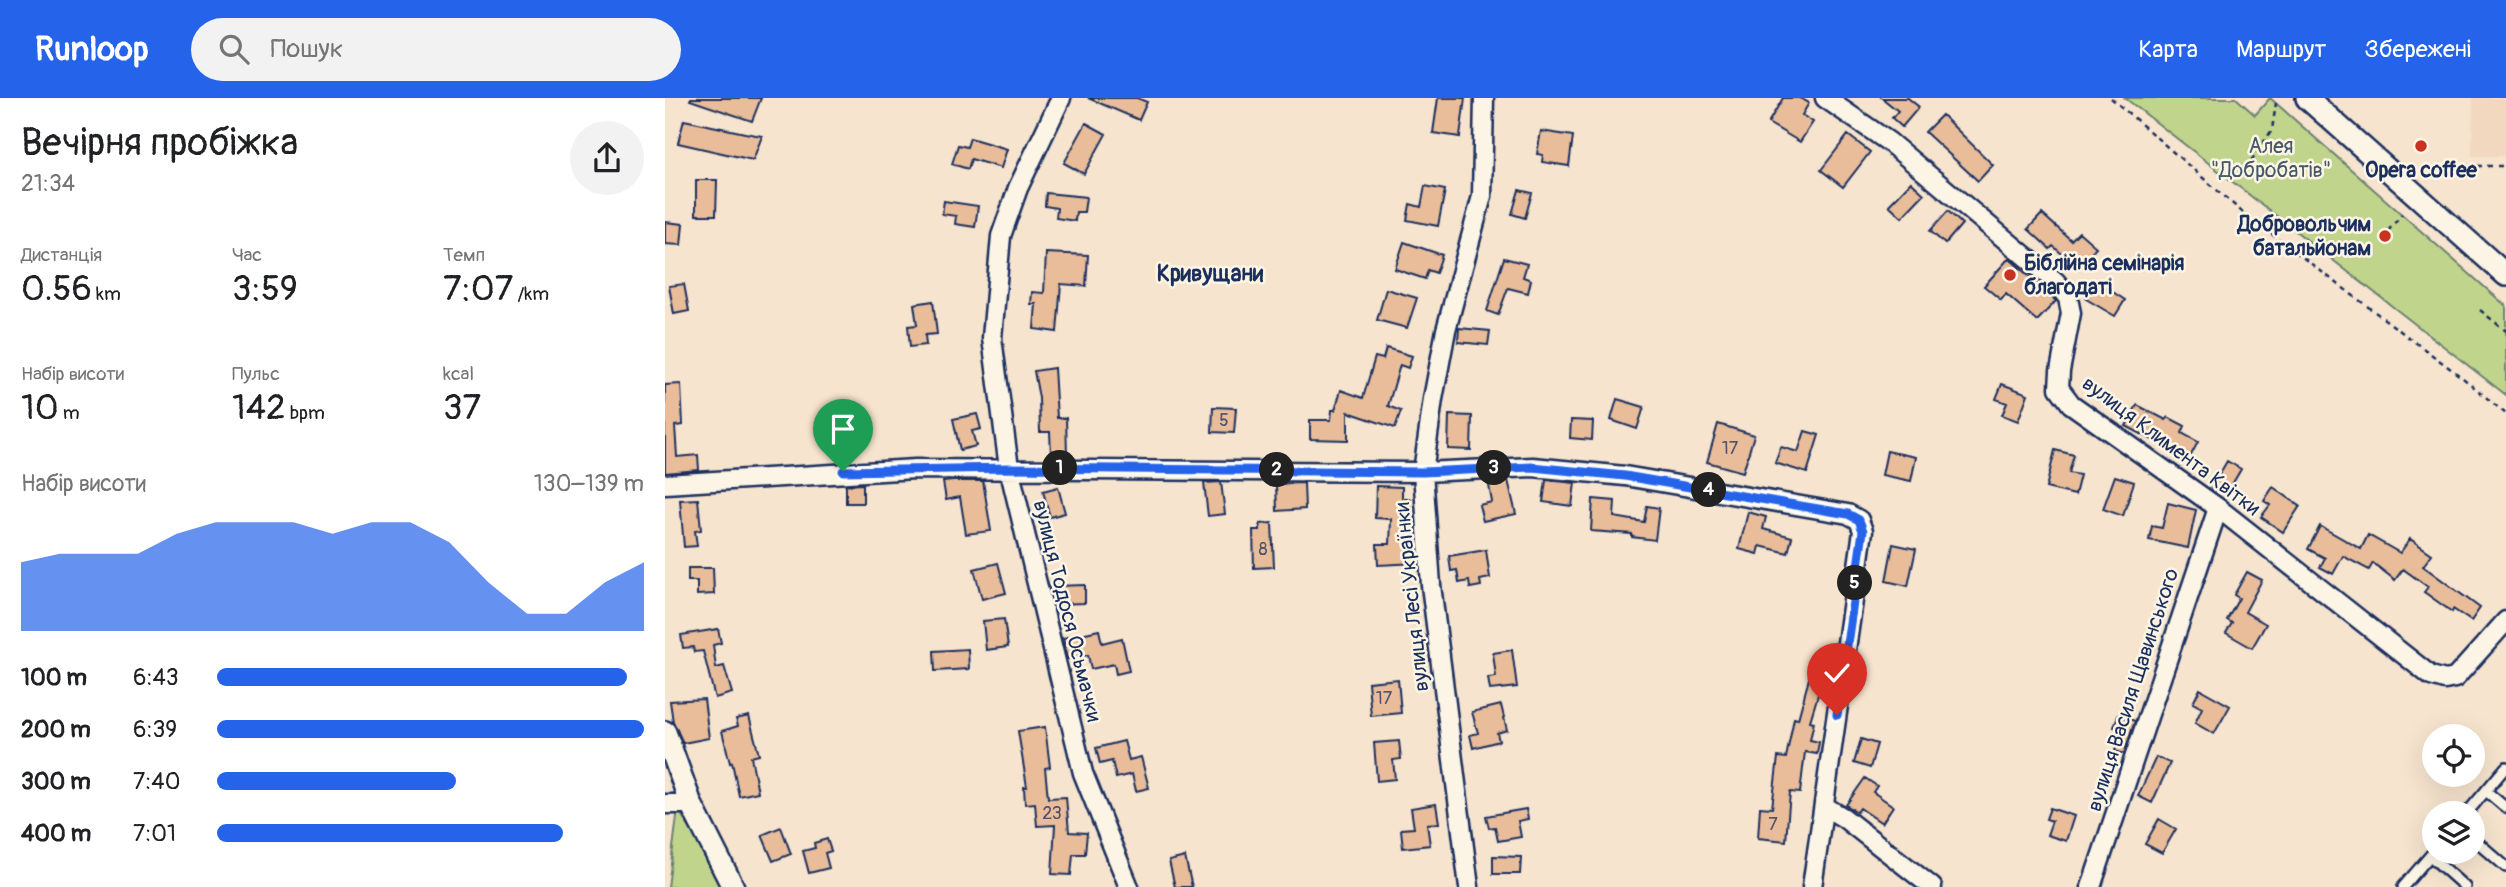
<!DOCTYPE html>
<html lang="uk">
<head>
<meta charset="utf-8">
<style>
  :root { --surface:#fff; --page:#f2f2f2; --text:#202124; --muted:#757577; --accent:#2563eb }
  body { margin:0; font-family:Pangolin,sans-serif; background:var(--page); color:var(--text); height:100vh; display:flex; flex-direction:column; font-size:26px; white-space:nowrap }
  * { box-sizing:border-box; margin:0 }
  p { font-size:23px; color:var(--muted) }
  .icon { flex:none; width:38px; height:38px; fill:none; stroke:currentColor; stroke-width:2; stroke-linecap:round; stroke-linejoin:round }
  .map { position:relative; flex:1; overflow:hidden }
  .details { display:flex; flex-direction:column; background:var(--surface); width:665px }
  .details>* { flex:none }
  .fabs { position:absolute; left:1757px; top:626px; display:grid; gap:14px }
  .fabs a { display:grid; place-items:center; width:63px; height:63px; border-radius:50%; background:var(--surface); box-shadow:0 7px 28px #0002; font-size:35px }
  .pin { position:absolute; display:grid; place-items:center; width:60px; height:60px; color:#fff; margin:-72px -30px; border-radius:50% 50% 50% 0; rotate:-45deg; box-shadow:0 0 7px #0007 }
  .pin .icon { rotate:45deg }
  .km { position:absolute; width:35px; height:35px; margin:-18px; border-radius:50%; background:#222; color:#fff; font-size:19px; line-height:35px; text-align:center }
  .round { display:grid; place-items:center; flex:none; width:74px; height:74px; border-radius:37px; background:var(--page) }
  .summary { display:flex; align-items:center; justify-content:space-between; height:119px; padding:0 21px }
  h1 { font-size:38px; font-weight:600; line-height:52px }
  .stats { display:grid; grid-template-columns:repeat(3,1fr); gap:10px; height:119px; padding:7px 21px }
  .stats div { display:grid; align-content:center }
  .stats b { font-size:35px; font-weight:600 }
  .stats small { font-size:19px; font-weight:400 }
  .stats p { font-size:19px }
  .chart { height:196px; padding:14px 21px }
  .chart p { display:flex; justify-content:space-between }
  .chart svg { width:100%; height:126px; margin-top:7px; fill:var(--accent); opacity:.7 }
  ul { padding:0 21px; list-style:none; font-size:23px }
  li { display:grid; grid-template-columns:112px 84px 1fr; align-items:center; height:52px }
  li i { height:18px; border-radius:9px; background:var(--accent) }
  header { display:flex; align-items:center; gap:42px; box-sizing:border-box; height:98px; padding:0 35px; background:var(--accent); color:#fff }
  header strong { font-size:33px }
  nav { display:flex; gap:38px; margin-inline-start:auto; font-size:24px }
  .search { width:490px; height:63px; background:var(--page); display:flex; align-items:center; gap:18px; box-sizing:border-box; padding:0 24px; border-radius:38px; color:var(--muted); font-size:26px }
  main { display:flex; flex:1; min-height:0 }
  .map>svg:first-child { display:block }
</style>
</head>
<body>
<header>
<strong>Runloop</strong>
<div class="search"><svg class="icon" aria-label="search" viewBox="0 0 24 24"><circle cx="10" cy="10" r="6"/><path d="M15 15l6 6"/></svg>Пошук</div>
<nav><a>Карта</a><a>Маршрут</a><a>Збережені</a></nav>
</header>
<main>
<section class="details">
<div class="summary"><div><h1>Вечірня пробіжка</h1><p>21:34</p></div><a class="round"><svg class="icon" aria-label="share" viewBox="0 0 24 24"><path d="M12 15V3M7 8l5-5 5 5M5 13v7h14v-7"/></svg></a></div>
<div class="stats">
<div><p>Дистанція</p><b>0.56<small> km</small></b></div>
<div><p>Час</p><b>3:59</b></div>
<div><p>Темп</p><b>7:07<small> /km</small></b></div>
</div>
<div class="stats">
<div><p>Набір висоти</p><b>10<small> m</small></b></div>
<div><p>Пульс</p><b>142<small> bpm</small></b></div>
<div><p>kcal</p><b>37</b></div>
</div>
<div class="chart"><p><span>Набір висоти</span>130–139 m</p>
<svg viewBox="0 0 160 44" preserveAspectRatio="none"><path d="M0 44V20L10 17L20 17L30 17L40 10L50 6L60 6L70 6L80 10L90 6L100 6L110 13L120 27L130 38L140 38L150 27L160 20V44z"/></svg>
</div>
<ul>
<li><b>100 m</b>6:43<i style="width:96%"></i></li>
<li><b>200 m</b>6:39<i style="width:100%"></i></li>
<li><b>300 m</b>7:40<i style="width:56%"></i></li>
<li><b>400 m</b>7:01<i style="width:81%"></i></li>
</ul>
</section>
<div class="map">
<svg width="1841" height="789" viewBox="0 0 1841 789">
  <rect width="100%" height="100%" fill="#f6e4ce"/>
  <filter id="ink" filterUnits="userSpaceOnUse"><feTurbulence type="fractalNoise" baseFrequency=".0143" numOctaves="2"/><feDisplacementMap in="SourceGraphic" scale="14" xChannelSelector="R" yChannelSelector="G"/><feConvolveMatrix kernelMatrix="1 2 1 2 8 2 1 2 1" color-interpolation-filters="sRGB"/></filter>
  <g filter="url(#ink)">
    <path fill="#f2d8be" d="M1808 0H1841V58H1807Z"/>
    <path fill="#c0d58b" stroke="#6e8274" stroke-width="2" d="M1460 0H1571L1590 17 1605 0 1841 208V297Z
      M13 711 30 739 56 789H3Z"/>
    <path fill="#e9bd99" stroke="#1b2f5e" stroke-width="2" d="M26 0H96L87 23 25 2Z
      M423 0H472L482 4 474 22Z
      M773 0H800L795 39 768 35Z
      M1118 0H1135L1144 5 1137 17 1148 24 1135 44 1103 25Z
      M1217 0H1243L1254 9 1237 29 1227 20 1233 13Z
      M1277 17 1328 67 1313 83 1260 34Z
      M19 22 80 35 97 38 88 62 13 45Z
      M421 25 441 36 419 76 399 65Z
      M876 33 908 38 904 68 877 64 878 57 872 56Z
      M1183 37 1205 54 1178 89 1156 72Z
      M305 40 342 51 336 70 306 61 303 71 287 66 293 47 302 49Z
      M31 82H52L51 117H31Z
      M1246 84 1259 96 1237 119 1224 107Z
      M760 88 780 92 773 128 742 122 745 106 756 109Z
      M854 92 867 95 860 120 847 116Z
      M381 95 421 99 419 114H411L410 123 391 120 392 110 380 108Z
      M279 103 313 108 310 129 290 126 291 118 277 116Z
      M1283 113 1297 126 1280 146 1265 133Z
      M1377 116 1406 142 1414 134 1431 149 1413 170 1388 148 1385 151 1363 131Z
      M0 124 18 126 16 147 0 146Z
      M739 144 777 157 771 175 763 172 760 181 730 171Z
      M381 155 423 157 421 188 396 186 392 234 369 231 371 206H366L367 194 379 195Z
      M839 160 862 166 858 179 866 182 863 195 843 190 833 217 822 213Z
      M1344 160 1391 203 1372 223 1341 196 1336 202 1319 188Z
      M1431 183 1460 202 1450 218 1421 201Z
      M19 186 24 213 9 216 4 188Z
      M721 191 752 200 742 230 712 222Z
      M268 203 272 236 260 237 261 247 245 249 243 228 252 227 249 206Z
      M794 230 825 233 823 247 793 244Z
      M721 250 747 258 743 270 735 267 723 308 736 313 730 330 683 314V342L645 341V322H666L667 312H670L676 292 698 300 710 259 718 261Z
      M389 270 392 320H401L402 357H386L385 334H375L374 300 369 273Z
      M16 286 18 327 10 328 12 359 33 357 34 372 0 375V287Z
      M1337 286 1363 296 1353 323 1337 317 1342 305 1331 301Z
      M952 301 979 309 972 331 946 322Z
      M1472 307 1501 322 1503 319 1520 328 1517 335 1533 344 1524 361 1461 328Z
      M548 309 571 310 569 335 547 334Z
      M312 316 316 331 307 333 311 348 295 352 288 321Z
      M784 317 807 318 806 352 783 351Z
      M906 322 928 323 927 342 905 340Z
      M1053 326 1089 337 1078 374 1042 364Z
      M1140 333 1154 337 1142 375 1110 365 1116 349 1133 354Z
      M1390 352 1409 357 1404 375 1415 377 1410 397 1381 390Z
      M1222 353 1251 359 1246 383 1217 377Z
      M1562 363 1576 371 1561 397 1547 389Z
      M1450 378 1469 384 1458 418 1438 411Z
      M823 382H843L851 416 818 423 814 407 827 404Z
      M881 382 910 385 907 408 878 404Z
      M288 383H318L326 433 301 436 295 399 281 402 278 384Z
      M556 384 560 416 543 418 539 385Z
      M639 385 640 411 612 413 611 386Z
      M198 386V405H181V387Z
      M711 388 737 389V401H745L744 439H751L753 465 713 467 712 446H725L726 421 710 420Z
      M393 389 400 415 385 419 378 393Z
      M1608 389 1635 408 1618 434 1596 419 1605 407 1599 403Z
      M33 401 36 432 30 433 32 448 19 449 15 402Z
      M928 401 950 403 949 419 979 424 982 408 994 410 990 442 967 439V436L926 433Z
      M1503 405 1531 412 1523 450 1484 442 1487 428 1497 430Z
      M1083 414 1101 419 1098 431 1127 439 1123 455 1095 448 1093 456 1074 451Z
      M607 425 609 469 589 470 588 432H595V426Z
      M1655 428 1696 451 1703 437 1735 455 1745 441 1767 456 1758 468 1815 510 1806 523 1788 511 1787 514 1759 494 1763 489 1738 471 1730 482 1708 465 1704 472 1678 458 1668 476 1655 469 1660 460 1643 451Z
      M1228 446 1251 451 1243 488 1221 483Z
      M821 452 825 480 815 482 816 488 805 490 804 483 794 485 792 472 786 473 784 458Z
      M333 465 341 495 317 501 309 471Z
      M23 470H48L49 496 32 497V483H23Z
      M1582 474 1597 482 1580 514 1601 526 1587 550 1561 535 1567 525 1562 522 1574 500 1569 497Z
      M420 487V505L390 506 389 488Z
      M339 521 343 549 321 552 318 523Z
      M53 531 56 545 48 547 51 570 59 568 67 595 50 600 38 553 29 554 28 549 18 550 16 537Z
      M434 532 437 545 457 540 464 573 451 576 449 566 426 571 423 557 402 561 398 540Z
      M303 551 304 571 270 573 269 553Z
      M847 552 852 589 825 592 823 580 831 579 828 555Z
      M1146 573 1166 579 1162 592 1155 590 1145 623 1149 624 1145 642 1154 644 1152 656 1140 654 1135 695 1125 694 1121 743 1093 740 1095 709 1107 710 1113 659 1121 660 1129 620 1133 621Z
      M733 581 736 615 706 618 703 584Z
      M1535 591 1565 608 1549 636 1530 625 1537 610 1528 605Z
      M39 601 44 640 18 645 8 624 5 603Z
      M836 607 842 632 832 635 834 643 808 650 805 637 813 635 807 614Z
      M1453 617 1470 623 1459 656 1450 653 1457 633 1449 629Z
      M84 618 94 657 86 659 93 694 74 698 67 664 65 665 57 633 73 628 71 621Z
      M380 629 385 669 380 670 383 700 401 699 404 734 422 735 420 756H408L406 777 387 776 390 727 372 728 370 705 360 706 359 689H362L353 633Z
      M1196 641 1212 646 1205 670 1189 665Z
      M459 643 464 662 476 659 484 690 471 693 467 676 451 680 447 663 435 666 431 650Z
      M734 643 736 661 728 662 730 681 712 683 709 645Z
      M1491 659 1505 665 1487 705 1473 698Z
      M1200 680 1212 688 1208 694 1228 708 1217 725 1195 710 1192 714 1181 707Z
      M771 706 774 725 762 726 765 747 738 750 736 731 749 730 746 710Z
      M1385 710 1409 718 1401 743 1382 737 1387 723 1381 721Z
      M861 711 863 721 853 723 856 739 833 743 830 729 824 730 821 718Z
      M1494 721 1511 731 1497 755 1480 746Z
      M116 729 126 756 108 763 97 737Z
      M162 741 166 753 160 755 164 770 144 775 138 753 150 750 149 745Z
      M828 758 856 759 855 776H828Z
      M520 759 527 789H510L504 763Z"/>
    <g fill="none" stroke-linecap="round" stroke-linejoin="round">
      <defs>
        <path id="service" d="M1821 693 1841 710
          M1801 716 1841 669
          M1808 740 1841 769
          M1765 758 1800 789
          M1738 789 1769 753"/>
        <path id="minor" d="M396 0 353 90 336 138 327 240 344 370 418 675 464 789
          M1160 0 1224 44 1391 184 1403 200 1406 215 1395 273 1394 290 1406 306 1553 410 1766 578 1780 582 1790 580 1841 523
          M0 386 250 371 758 374 868 369 960 378 1183 416 1194 422 1198 433 1147 789
          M0 706H26
          M1159 708 1179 720 1267 789
          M804 789 766 487 758 374 768 301 781 232 817 98 819 0
          M1426 789 1553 410"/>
        <path id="tertiary" d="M1642 0 1841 177
          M0 634 26 706 68 789"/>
      </defs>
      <use href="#service" stroke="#1b2f5e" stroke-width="14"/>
      <use href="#minor" stroke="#1b2f5e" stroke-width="23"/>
      <use href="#tertiary" stroke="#1b2f5e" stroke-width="26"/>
      <path stroke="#1b2f5e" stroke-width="2.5" stroke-dasharray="5 5" stroke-linecap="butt" d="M1446 0 1576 113 1803 284 1841 316
        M1802 68H1841
        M1575 79 1607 32 1611 5
        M1723 133 1737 116
        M1815 212 1841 233"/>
      <use href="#service" stroke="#fcf5e5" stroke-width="9"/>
      <use href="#minor" stroke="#fcf5e5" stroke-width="18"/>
      <use href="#tertiary" stroke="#fcf5e5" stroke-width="21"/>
    </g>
  </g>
  <g fill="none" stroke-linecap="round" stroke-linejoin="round" filter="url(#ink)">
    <defs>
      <path id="route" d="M178 373 344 370 758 374 867 369 960 378 1183 416 1194 422 1198 433 1172 617"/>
    </defs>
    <use href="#route" stroke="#fff" stroke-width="14"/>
    <use href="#route" stroke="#2563eb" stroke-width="9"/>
  </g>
  <g fill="#c8321e" stroke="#fcf5e5" stroke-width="2.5">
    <circle cx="1756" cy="48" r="7"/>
    <circle cx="1720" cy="138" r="7"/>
    <circle cx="1345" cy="177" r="7"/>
  </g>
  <g text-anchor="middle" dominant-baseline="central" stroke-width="5" stroke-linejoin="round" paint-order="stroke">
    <g font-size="18" fill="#4e526d">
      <text x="559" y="322">5</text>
      <text x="1065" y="350">17</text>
      <text x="598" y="451">8</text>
      <text x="719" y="600">17</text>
      <text x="387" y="715">23</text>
      <text x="1108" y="726">7</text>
    </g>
    <g font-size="21" fill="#445869" stroke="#fcf5e5">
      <text x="1606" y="48">Алея<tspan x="1606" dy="24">"Добробатів"</tspan></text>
    </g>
    <g font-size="21" font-weight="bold" fill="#1b2f5e" stroke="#fcf5e5">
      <text x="1756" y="72">Opera coffee</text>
      <text x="1706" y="126" text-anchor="end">Добровольчим<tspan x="1706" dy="24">батальйонам</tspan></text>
      <text x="1359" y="165" text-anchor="start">Біблійна семінарія<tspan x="1359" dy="24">благодаті</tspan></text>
    </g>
    <g font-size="21" fill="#1b2f5e" stroke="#fcf5e5">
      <text transform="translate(1506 348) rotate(37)">вулиця Климента Квітки</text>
      <text transform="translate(747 499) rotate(-96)">вулиця Лесі Українки</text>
      <text transform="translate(402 513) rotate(76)">вулиця Тодося Осьмачки</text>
      <text transform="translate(1468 592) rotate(-72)">вулиця Василя Щавинського</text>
    </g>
    <g font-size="23" font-weight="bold" fill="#1b2f5e" stroke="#fcf5e5">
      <text x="545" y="175">Кривущани</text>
    </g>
  </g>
</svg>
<div class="fabs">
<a><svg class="icon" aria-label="locate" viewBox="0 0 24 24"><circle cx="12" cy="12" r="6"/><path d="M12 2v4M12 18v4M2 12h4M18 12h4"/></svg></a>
<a><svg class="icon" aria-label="layers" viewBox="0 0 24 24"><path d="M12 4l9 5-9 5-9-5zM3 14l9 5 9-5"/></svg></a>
</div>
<div class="pin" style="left:178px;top:373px;background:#1e9e55"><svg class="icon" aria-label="arrive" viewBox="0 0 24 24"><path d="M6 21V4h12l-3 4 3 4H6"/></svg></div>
<div class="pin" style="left:1172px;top:617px;background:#d93025"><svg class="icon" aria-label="check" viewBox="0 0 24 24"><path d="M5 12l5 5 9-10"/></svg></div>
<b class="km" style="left:395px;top:370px">1</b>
<b class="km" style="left:612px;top:372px">2</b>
<b class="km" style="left:829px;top:370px">3</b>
<b class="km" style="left:1044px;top:392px">4</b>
<b class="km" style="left:1190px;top:485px">5</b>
</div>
</main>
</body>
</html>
